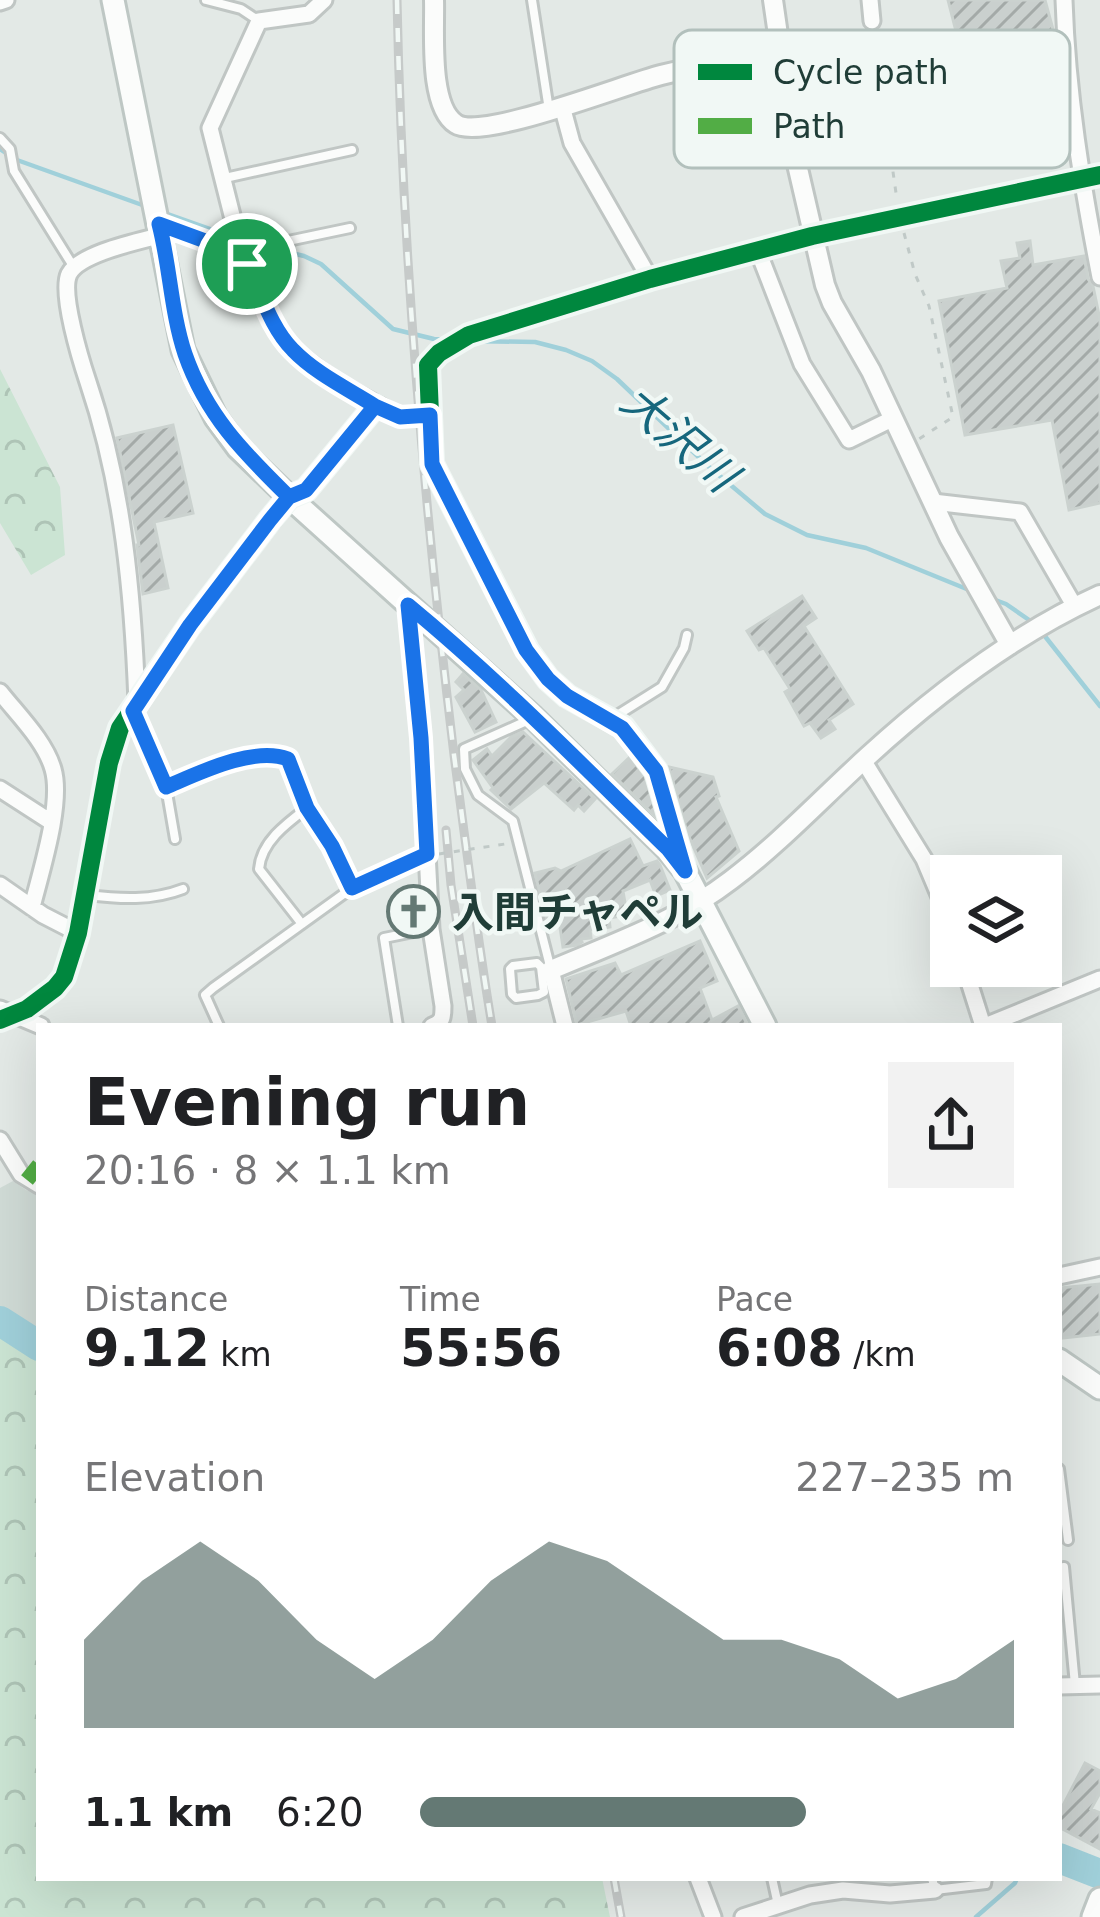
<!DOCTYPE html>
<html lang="en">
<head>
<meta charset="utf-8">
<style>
  :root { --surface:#fff; --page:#f2f2f2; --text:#202124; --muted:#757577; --accent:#647974 }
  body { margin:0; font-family:"DejaVu Sans","Noto Sans JP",sans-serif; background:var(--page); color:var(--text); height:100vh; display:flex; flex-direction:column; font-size:45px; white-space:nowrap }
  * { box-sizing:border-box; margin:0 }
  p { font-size:39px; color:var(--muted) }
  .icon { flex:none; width:66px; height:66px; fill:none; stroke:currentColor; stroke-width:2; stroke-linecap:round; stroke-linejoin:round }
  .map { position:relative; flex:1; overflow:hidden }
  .details { position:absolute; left:36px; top:1023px; width:1026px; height:858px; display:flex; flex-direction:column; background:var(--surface); border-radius:0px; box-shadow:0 12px 48px #0002 }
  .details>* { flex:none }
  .buttons { position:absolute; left:930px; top:855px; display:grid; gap:24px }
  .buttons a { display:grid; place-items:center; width:132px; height:132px; border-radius:0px; background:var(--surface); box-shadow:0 12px 48px #0002; font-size:60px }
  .pin { position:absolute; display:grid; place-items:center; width:102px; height:102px; color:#fff; margin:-51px; border:6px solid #fff; border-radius:50%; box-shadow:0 3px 12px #0007 }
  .round { display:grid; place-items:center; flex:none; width:126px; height:126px; border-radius:0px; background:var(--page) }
  .headline { display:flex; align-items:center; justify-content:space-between; height:204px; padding:0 48px }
  h1 { font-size:66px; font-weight:800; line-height:90px }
  .figures { display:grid; grid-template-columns:repeat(3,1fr); gap:18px; height:204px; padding:12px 48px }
  .figures div { display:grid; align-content:center }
  .figures b { font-size:51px; font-weight:800 }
  .figures small { font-size:33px; font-weight:400 }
  .figures p { font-size:33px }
  .chart { height:336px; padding:24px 48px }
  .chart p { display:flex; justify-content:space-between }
  .chart svg { width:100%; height:216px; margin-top:12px; fill:var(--accent); opacity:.7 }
  ul { padding:0 48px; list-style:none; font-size:39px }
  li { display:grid; grid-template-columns:192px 144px 1fr; align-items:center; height:90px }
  li i { height:30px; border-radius:15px; background:var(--accent) }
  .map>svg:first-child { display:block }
</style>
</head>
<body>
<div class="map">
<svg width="1100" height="1917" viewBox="0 0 1100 1917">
  <defs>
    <pattern id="forest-crowns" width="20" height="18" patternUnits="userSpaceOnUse" patternTransform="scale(3)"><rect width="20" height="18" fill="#cbe4d3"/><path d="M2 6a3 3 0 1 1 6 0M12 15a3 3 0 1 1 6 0" fill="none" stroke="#aec4b6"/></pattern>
    <pattern id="building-hatch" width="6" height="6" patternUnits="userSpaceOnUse" patternTransform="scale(3)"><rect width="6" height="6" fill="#cad0ce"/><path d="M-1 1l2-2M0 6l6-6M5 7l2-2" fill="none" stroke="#a4aaa8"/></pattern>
  </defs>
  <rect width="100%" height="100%" fill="#e3e9e6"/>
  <path fill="#d0dbd6" d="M13 1181 26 1190 39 1194V1335L0 1311V1188Z"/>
  <path fill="url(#forest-crowns)" d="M0 369 60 487 65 555 31 575 0 523Z
    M0 1330 39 1348V1878H602L610 1917H0Z"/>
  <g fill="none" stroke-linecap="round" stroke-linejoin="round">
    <path stroke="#a0d0da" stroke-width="4.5" d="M0 149 17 160 145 206
      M162 212 230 236
      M241 241 304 256 321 264 393 329 434 339 451 340
      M468 341 535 342 566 350 592 361 617 379 708 466 765 514 807 535 866 548 974 592
      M990 598 1006 604 1032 622
      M1040 630 1100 706
      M976 1917 1015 1883 1017 1878"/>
    <path stroke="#a0d0da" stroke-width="30" d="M0 1321 39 1346
      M1059 1858 1100 1874"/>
  </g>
  <path fill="url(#building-hatch)" stroke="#cbd2cf" stroke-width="3" d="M948 0H1045L1054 33 1055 49 1049 51 1057 81 974 102Z
    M1030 241 1033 265 1084 256 1088 279 1093 286 1100 320V503L1069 510 1052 420 965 435 939 301 1007 288 1001 261 1020 258 1017 243Z
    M173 425 193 513 154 522 168 588 143 594 137 545H139L117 438Z
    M802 596 816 618 804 626 853 704 829 720 835 729 821 738 810 723 804 726 785 692 790 689 764 648 759 650 747 631Z
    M463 674 481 690 496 722 475 732 456 697 464 690 456 682Z
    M523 732 595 799 584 811 578 805 574 810 544 783 511 809 491 790 493 788 473 760 487 749 492 756 511 737Z
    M630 757 645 776 658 819 612 774Z
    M669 767 713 777 719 796 716 797 739 851 707 878 687 832Z
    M630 839 643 866 657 861 660 865 670 890 656 896 650 880 623 891 627 915 609 918 610 927 590 930 591 938 581 939 582 942 577 945 563 947 558 914 546 919 535 873 555 868 561 871Z
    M700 941 717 981 700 988 712 1020 738 1006 748 1026H631L626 1011 577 1025 566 979 615 963 621 975Z
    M1100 1284V1334L1062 1338 1059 1288Z
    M1085 1763 1100 1771V1793L1091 1809 1100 1813V1849L1059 1827V1813Z"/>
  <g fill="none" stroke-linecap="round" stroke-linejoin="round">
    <defs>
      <path id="service" d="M206 0 241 9 259 21
        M532 0 549 110
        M0 138 10 149 14 171 73 266
        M225 178 352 150
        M237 231 288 241 350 228
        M133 712 166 787 175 839
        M531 719 464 749 465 769 478 795 513 821 551 970 542 973
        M611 719 662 687 684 648 687 635
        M166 787C199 774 254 746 288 759L307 808 331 846 352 888
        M1024 876 1039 869
        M87 895C120 899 152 901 183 889
        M302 924 259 869C261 842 287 823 307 808
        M537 963 541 967 544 992 538 995 516 998 512 994 510 969 513 966Z
        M219 1026 205 995 213 988 352 888 426 855
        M398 1026 384 938 429 929
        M1059 1469 1068 1540
        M1064 1567 1075 1685
        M772 1878 778 1905
        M932 1878 935 1890 986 1884 987 1878"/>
      <path id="minor" d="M870 0 872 21
        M1064 0C1067 94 1082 185 1100 277
        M0 2 6 0
        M562 106 572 143 650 279
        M159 224 238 253 255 281 269 315 292 350 337 383 400 417 430 415
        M758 251 802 364 849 440 894 418
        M238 253 236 231 210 128 259 21 309 14 324 0
        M289 497 306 490 375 406
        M933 502 1020 512 1075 607
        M408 605 421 738 431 929 443 1006C443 1017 443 1022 432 1026
        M0 692C18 715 45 741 53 769 63 803 41 871 32 907
        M137 703C133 595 123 485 88 382 81 361 60 293 69 274 80 253 140 241 162 235
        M863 760 924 859 951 923
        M0 789 51 822
        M683 862 656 771 623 727 567 696 548 679 527 650 432 464 428 365 439 353 469 335 650 279 812 236 1100 175
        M0 885 43 915 78 933
        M964 966 983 1026
        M551 970 565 1026
        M0 1009 41 1026
        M985 1026 1100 979
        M0 1140 21 1174 39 1185
        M1059 1276 1100 1267
        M1059 1686 1100 1685
        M698 1878 713 1917
        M743 1917 810 1895 843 1890 890 1894 935 1890"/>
      <path id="tertiary" d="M434 0C435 31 428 106 456 124 482 141 625 84 661 75 700 65 739 59 779 53
        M773 0 796 160 825 285 832 303 871 371 949 537 1010 645
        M551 970C612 944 678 921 731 880 780 843 822 798 867 757 936 694 1014 634 1100 595
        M0 1020 27 1009 55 988 64 977 78 933 109 763 120 728 190 625 289 497"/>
      <path id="secondary" d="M113 0 183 350 216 418 238 448 289 497 533 717 667 849 685 871 765 1026
        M1059 1360 1100 1388
        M1093 1917 1100 1899"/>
    </defs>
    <use href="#service" stroke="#c0c6c4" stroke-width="14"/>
    <use href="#minor" stroke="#c0c6c4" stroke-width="21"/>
    <use href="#tertiary" stroke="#c0c6c4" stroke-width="24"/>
    <use href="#secondary" stroke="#bec7c4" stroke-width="27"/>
    <path stroke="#c0c9c7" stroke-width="3" stroke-dasharray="6 9" stroke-linecap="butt" d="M874 38 897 200
      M904 233 915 274 929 306 953 417 919 439"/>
    <use href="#service" stroke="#fbfcfb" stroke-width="8"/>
    <use href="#minor" stroke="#fbfcfb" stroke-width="15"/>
    <use href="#tertiary" stroke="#fbfcfb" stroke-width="18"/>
    <use href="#secondary" stroke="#fbfcfb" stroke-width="21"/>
    <defs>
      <path id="rail" d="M397 0C402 252 424 505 454 755 466 846 477 936 492 1026
        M446 830 451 885 473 1026
        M614 1878 621 1917"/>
    </defs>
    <use href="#rail" stroke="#c6cac9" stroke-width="9"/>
    <use href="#rail" stroke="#f1f8f5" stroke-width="4.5" stroke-dasharray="14" stroke-linecap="butt"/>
    <path stroke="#c0c9c7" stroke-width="3" stroke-dasharray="6 9" stroke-linecap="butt" d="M439 854 505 844"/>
    <path stroke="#52ad45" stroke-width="15" stroke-dasharray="30 15" stroke-linecap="butt" d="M27 1180 39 1165"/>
    <defs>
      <path id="cycleway" d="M685 871 656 771 623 727 567 696 548 679 527 650 432 464 428 365 439 353 469 335 650 279 812 236 1100 175
        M0 1020 27 1009 55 988 64 977 78 933 109 763 120 728 190 625 270 520 289 497 306 490 375 406"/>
    </defs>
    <use href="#cycleway" stroke="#f1f8f5" stroke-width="26"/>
    <use href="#cycleway" stroke="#00873e" stroke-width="18"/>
  </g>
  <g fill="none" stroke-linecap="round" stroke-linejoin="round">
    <defs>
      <path id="route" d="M247 264C261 292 270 327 293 350 315 373 348 389 375 406L306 490 289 497 270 520 190 625 133 711 166 787C199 773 253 746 288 759L307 808 332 846 352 888 427 854 421 738 408 605C500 681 583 766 668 849L685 871 656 771 622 728 567 696 548 679 526 650 432 464 430 415 400 417 375 406 306 490 289 497C244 453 206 415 185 354 171 312 170 266 159 224L238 253 247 264"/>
    </defs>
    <use href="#route" stroke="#fff" stroke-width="24"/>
    <use href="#route" stroke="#1a73e8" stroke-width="15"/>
  </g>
  <defs>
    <symbol id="church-ring" viewBox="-11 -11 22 22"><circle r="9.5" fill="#f1f8f5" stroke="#647974" stroke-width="1.5"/><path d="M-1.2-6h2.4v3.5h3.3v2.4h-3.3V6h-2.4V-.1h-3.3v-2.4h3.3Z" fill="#647974"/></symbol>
  </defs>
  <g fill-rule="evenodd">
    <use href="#church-ring" x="384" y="882" width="59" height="59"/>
  </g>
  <g text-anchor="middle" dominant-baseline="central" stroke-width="9" stroke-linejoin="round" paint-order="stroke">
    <g font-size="42" font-weight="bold" fill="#203d37" stroke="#f1f8f5" text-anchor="start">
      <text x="452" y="912">入間チャペル</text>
    </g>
    <g font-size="45" font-style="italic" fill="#16677d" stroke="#f1f8f5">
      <text transform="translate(679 438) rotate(41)">大沢川</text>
    </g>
  </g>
  <rect x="674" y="30" width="396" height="138" rx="18" fill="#f1f8f5" stroke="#b2c0bc" stroke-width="3"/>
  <rect x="698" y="64" width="54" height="16" fill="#00873e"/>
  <rect x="698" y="118" width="54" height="16" fill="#52ad45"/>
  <g font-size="33" fill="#203d37">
    <text x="773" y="84">Cycle path</text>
    <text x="773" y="138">Path</text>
  </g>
</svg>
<div class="buttons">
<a><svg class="icon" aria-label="layers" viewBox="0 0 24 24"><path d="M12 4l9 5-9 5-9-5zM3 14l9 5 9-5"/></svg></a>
</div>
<div class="pin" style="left:247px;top:264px;background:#1e9e55"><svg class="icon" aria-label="arrive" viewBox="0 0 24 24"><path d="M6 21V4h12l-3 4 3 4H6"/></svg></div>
<section class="details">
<div class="headline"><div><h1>Evening run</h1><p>20:16 · 8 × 1.1 km</p></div><a class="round"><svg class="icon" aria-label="share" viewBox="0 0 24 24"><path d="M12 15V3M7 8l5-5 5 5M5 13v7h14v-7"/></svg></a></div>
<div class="figures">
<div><p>Distance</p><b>9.12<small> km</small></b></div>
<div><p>Time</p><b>55:56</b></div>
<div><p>Pace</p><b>6:08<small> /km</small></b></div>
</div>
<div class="chart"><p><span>Elevation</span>227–235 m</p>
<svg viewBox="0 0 160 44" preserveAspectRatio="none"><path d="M0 44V26L10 14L20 6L30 14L40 26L50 34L60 26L70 14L80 6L90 10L100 18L110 26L120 26L130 30L140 38L150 34L160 26V44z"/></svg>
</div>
<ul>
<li><b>1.1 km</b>6:20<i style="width:65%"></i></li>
</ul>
</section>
</div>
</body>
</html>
